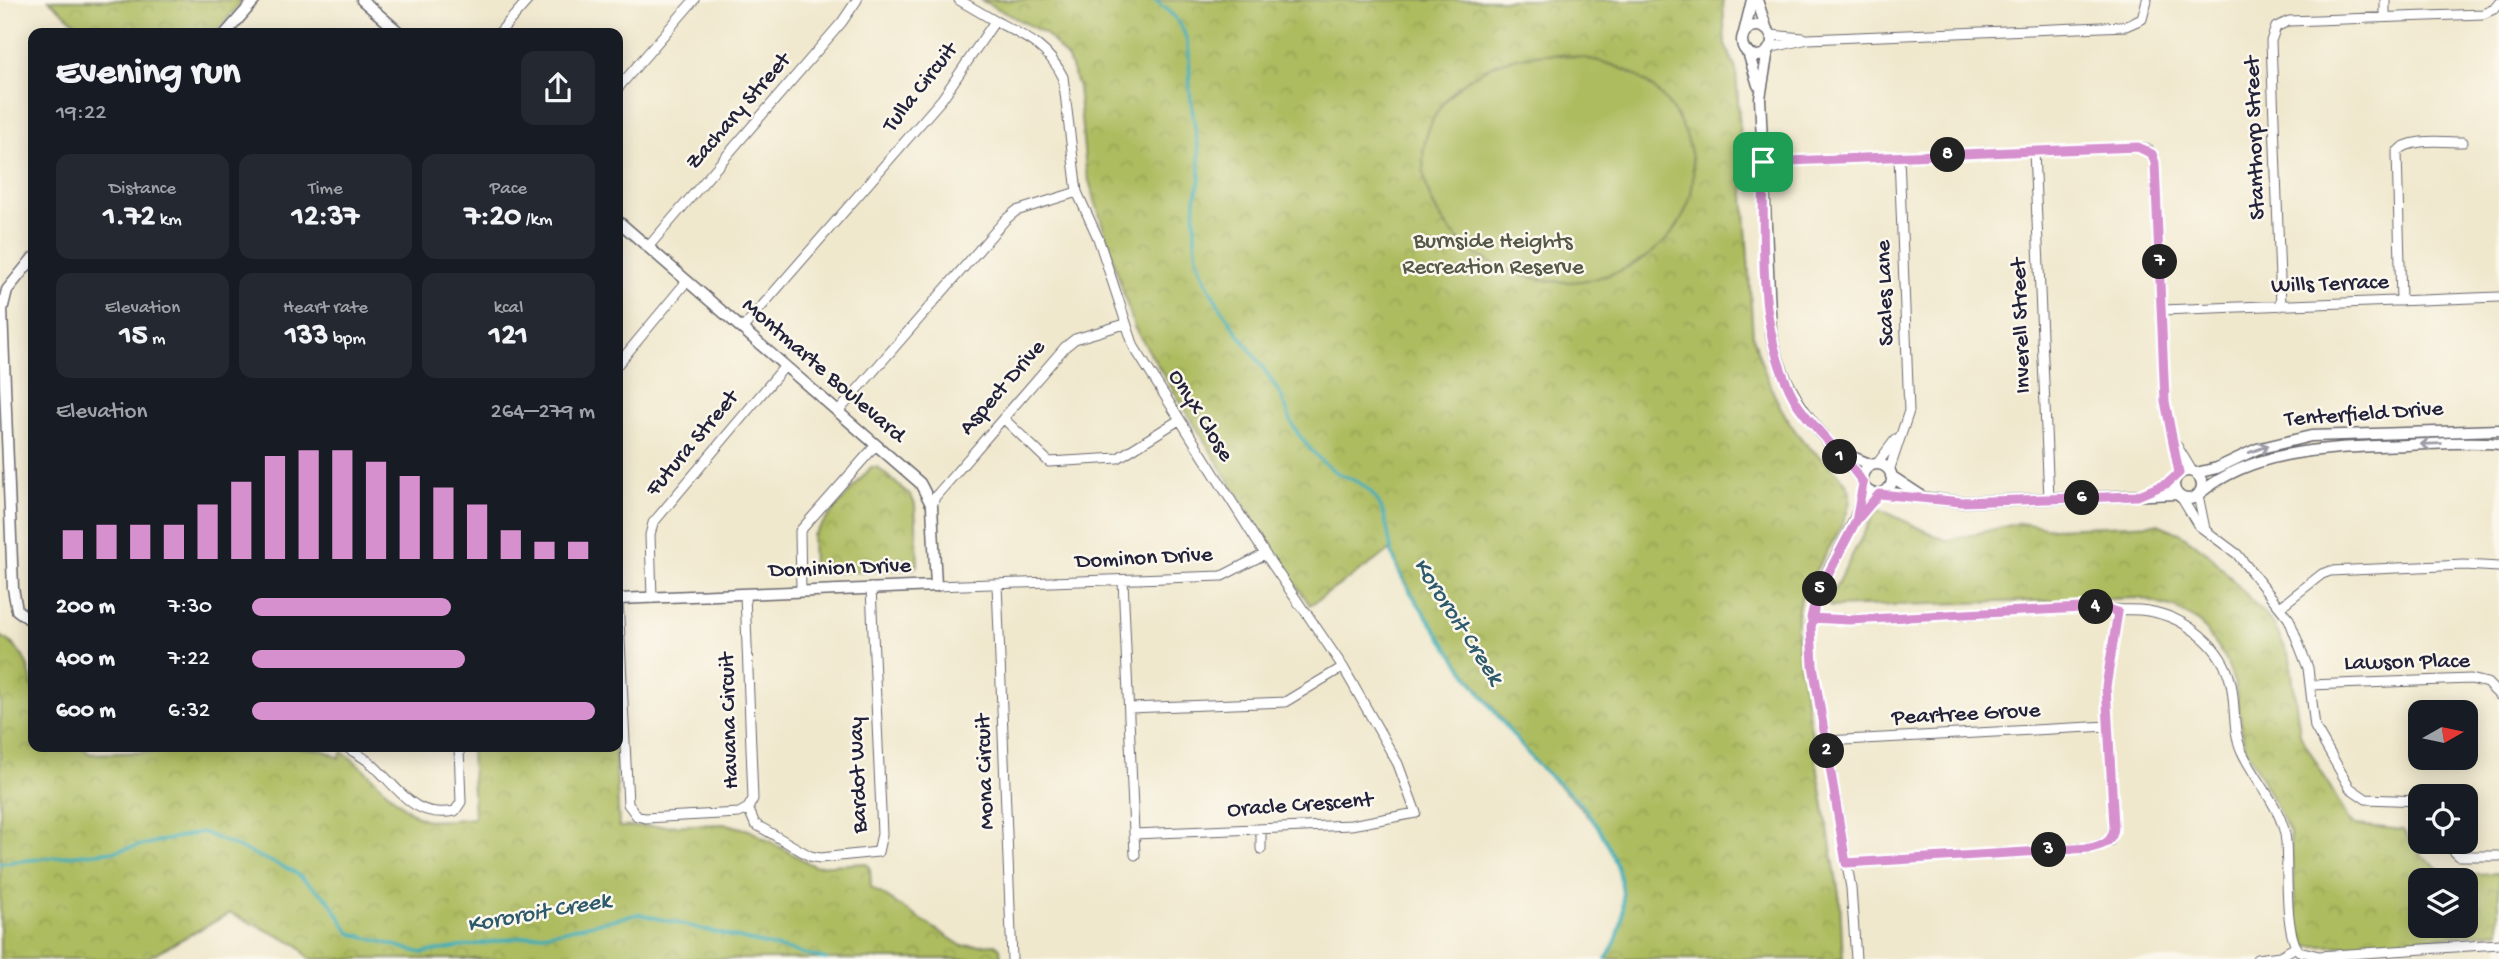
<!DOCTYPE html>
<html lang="en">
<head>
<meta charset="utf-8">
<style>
  :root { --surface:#171b24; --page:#242831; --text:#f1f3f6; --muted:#9ea1a6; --accent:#d690ce }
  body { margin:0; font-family:"Gochi Hand",sans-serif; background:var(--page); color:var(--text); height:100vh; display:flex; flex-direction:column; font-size:26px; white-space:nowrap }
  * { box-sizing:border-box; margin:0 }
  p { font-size:23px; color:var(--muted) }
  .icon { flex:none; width:38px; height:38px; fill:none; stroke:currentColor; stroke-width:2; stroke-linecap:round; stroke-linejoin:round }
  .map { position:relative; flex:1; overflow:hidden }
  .details { position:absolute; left:28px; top:28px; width:595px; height:724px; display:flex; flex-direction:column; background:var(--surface); border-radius:14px; box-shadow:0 4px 18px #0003 }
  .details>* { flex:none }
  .needle { width:46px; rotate:81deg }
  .controls { position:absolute; left:2408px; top:700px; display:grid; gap:14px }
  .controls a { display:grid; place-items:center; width:70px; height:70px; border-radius:14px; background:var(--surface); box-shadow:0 4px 18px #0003; font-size:35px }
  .pin { position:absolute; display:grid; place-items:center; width:60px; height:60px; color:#fff; margin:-30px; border-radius:14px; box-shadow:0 4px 10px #0006 }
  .km { position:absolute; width:35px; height:35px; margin:-18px; border-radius:50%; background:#222; color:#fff; font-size:19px; line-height:35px; text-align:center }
  .round { display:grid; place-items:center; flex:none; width:74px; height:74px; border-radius:14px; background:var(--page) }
  .head { display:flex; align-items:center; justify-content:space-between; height:119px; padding:0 28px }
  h1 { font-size:38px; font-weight:700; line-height:52px }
  .stats { display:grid; grid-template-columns:repeat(3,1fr); gap:10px; height:119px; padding:7px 28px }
  .stats div { display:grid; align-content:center; border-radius:14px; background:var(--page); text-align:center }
  .stats b { font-size:30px; font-weight:700 }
  .stats small { font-size:19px; font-weight:400 }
  .stats p { font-size:19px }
  .chart { height:196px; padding:14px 28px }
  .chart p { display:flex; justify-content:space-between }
  .chart svg { width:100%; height:126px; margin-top:7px; stroke:var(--accent); stroke-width:6 }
  ul { padding:0 28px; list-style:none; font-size:23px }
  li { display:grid; grid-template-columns:112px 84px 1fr; align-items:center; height:52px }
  li i { height:18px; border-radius:9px; background:var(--accent) }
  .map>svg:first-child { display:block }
</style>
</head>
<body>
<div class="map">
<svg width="2499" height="959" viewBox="0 0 2499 959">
  <defs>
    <pattern id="park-crowns" width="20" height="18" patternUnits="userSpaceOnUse" patternTransform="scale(1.75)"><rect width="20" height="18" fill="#adbc5f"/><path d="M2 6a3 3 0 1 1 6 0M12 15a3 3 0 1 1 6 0" fill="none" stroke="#95a153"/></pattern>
  </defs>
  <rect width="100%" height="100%" fill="#fbf7ec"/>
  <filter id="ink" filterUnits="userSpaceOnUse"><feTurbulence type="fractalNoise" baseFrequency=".0143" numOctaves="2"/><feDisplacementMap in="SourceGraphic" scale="14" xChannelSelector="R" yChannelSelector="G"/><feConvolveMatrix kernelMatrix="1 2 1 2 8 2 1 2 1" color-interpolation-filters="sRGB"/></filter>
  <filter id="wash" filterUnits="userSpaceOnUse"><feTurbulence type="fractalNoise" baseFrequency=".00686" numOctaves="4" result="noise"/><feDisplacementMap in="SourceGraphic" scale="28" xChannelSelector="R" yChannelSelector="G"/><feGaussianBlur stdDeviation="1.57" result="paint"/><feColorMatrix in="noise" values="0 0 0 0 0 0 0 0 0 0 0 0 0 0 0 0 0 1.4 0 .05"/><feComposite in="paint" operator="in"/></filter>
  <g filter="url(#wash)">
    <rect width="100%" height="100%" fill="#f0e8cd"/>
    <path fill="url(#park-crowns)" stroke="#686f4d" stroke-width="2" fill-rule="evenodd" d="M49 0H243L215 33H87Z
      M981 0H1723L1725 45 1736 69 1753 336C1764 374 1778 411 1804 442 1815 454 1850 479 1850 494 1852 523 1813 568 1802 596 1793 617 1798 643 1800 665L1840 900 1843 959H1606C1624 930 1628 901 1618 868 1603 821 1569 798 1538 765 1521 747 1507 725 1492 706 1455 657 1414 607 1391 550L1310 605 1273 551 1134 327 1086 171 1078 87 1068 59 1046 34Z
      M871 467H877L911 496 915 504 918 564 913 569 818 573 813 569 812 536Z
      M1877 508 1947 541 2019 523 2053 528 2158 524 2179 533 2208 553 2274 625 2290 658 2300 734 2349 820 2356 825 2403 830 2422 856 2439 869 2453 875 2499 873V931L2360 946H2304L2297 932 2290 833 2244 744 2235 685 2225 658 2201 624 2177 609 2139 598 1830 607 1827 603ZM2420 880H2466V926H2420Z
      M0 636C42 657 33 707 33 747H82L90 754 295 747 323 750 339 758 342 752C369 768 401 812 424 819 439 823 459 819 474 818L471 747H615L619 827 727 824 749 830 814 866 865 863 870 867 871 887 962 946 995 944 1000 948 1001 959H309L298 945 230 913 145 959H0Z"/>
    <path fill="#adbc5f" stroke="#686f4d" stroke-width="2" d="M1546 54C1581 56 1618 61 1647 83 1665 97 1679 116 1687 138 1713 215 1653 271 1581 281 1557 284 1536 280 1513 272 1412 238 1385 117 1490 67 1507 58 1527 56 1546 54Z"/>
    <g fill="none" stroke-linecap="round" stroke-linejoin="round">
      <path stroke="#3aacb4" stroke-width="3.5" d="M1155 0C1165 8 1177 17 1182 28 1194 51 1187 76 1191 100 1194 127 1201 152 1200 179 1199 186 1196 193 1195 201 1194 206 1195 251 1197 256 1211 309 1255 349 1281 396 1287 407 1289 421 1297 432 1307 446 1321 463 1336 472 1350 479 1364 482 1374 496 1386 511 1387 530 1391 548 1395 566 1405 584 1415 599 1452 655 1492 712 1536 763 1551 779 1571 791 1585 809 1620 854 1639 908 1606 959
        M0 863 115 851 202 832 293 871 328 899 350 933 422 953 561 931 639 914 826 959"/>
    </g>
  </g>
  <g filter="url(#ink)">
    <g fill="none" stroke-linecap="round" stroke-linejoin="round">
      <defs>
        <path id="minor" d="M959 0 995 21
          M2385 0V17
          M499 33 528 0
          M1770 35 1803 38
          M1769 48 1808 39 2126 26 2142 19 2147 0
          M618 88 694 0
          M2034 151 2049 499
          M1763 162 2138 147 2149 150 2155 163 2165 401 2179 473
          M1077 192 1098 238 1134 347 1265 554 1302 608
          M648 247 842 22 857 0
          M2401 301 2397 152C2409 137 2445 142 2463 142
          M2281 306 2271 41 2276 27 2289 21 2483 14 2494 9 2499 3
          M2162 310 2499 297
          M742 329 942 99 995 21C1024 36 1048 46 1063 77L1077 192 1016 211 1005 220 838 412
          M618 364 687 281
          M1003 418 1049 462 1118 458 1179 420
          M2177 446 2192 471
          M1877 464 1895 440
          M1889 471 1909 411 1899 156
          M2198 495 2205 529
          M2181 497 2198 525 2237 554 2289 619 2308 668 2315 727 2350 788 2366 799 2420 801
          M932 506 935 497 1065 347 1075 339 1125 324
          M1859 517 1879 494
          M1123 580 1135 855
          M997 584 1012 959
          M936 586 1222 576 1265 554
          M801 591 800 531 876 445
          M652 598 650 535 653 523 785 366
          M618 599 628 804 637 816 645 818 739 813 748 808 753 799 745 594
          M2280 607 2322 574 2330 571 2464 565 2499 567
          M1305 611 1343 667
          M1811 618 1849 620 2101 607C2121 612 2131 608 2148 611 2185 617 2223 646 2231 684 2236 706 2232 730 2242 752 2255 780 2284 810 2286 842 2288 867 2284 934 2299 951L2319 956 2499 944
          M33 622V655
          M2310 685 2471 679 2487 683 2499 695
          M1129 708 1285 702 1343 667 1398 764 1416 813 1351 825 1134 834
          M1826 741 2109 726
          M346 747C355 753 366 758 374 766 400 790 414 819 455 811L461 802 459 747
          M748 808 755 824 810 856 820 858 878 852 882 834 871 588
          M1261 829V849
          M2444 842 2459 856H2499
          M1846 863 2090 848 2110 841 2114 825 2106 687 2118 612
          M1856 959 1851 888 1813 665C1811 645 1808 624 1814 605 1826 560 1857 534 1863 484
          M2257 959 2280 956 2296 947"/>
        <path id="tertiary" d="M362 0 400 33
          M1757 0 1767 30
          M1742 41a15 15 0 1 1 30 0a15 15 0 1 1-30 0Z
          M226 33 255 0
          M1744 33 1752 0
          M1768 50 1760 98 1771 334C1785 399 1819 432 1862 479
          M1748 52 1758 85
          M618 221 920 483 932 506 936 586 618 599
          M33 258 7 290 2 310 13 588 17 610 33 622
          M1838 451 1872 465
          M1862 479a15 15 0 1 1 30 0a15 15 0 1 1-30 0Z
          M2174 485a14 14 0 1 1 28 0a14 14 0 1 1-28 0Z
          M2196 473 2217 468 2257 449 2311 436 2499 430
          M1891 476 1920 495
          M1884 493 1961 502 2177 494
          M2200 493C2258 446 2337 448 2407 445 2437 444 2469 441 2499 444"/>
      </defs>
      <use href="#minor" stroke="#6a676e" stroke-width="11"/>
      <use href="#tertiary" stroke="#6a676e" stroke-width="13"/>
      <use href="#minor" stroke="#fff" stroke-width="9"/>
      <use href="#tertiary" stroke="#fff" stroke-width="10"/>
    </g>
    <defs><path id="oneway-shaft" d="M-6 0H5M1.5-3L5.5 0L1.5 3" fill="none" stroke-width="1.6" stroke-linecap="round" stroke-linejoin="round" transform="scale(1.75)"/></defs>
    <g stroke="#9c9ca7">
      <use href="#oneway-shaft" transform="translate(2431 444) rotate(178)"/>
      <use href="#oneway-shaft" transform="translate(2259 449) rotate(-20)"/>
    </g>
  </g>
  <g fill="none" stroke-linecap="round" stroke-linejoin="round" filter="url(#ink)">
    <defs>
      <path id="route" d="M1763 162C1765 241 1755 331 1796 402 1808 423 1859 471 1863 484L1856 521 1816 598 1811 628 1813 665 1846 863 2090 848C2105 845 2114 841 2114 825L2106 687 2118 612 2101 607 1849 620 1811 618C1813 607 1816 599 1820 589L1856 521 1879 494 1961 502 2137 496 2168 483 2179 473 2165 401 2155 163 2152 154 2138 147 1763 162"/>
    </defs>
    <use href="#route" stroke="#fff" stroke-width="14"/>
    <use href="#route" stroke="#d690ce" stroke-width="9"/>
  </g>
  <g text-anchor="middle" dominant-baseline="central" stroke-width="5" stroke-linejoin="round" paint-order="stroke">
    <g font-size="23" fill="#22223b" stroke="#fbf7ec">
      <text transform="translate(921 88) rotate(-52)">Tulla Circuit</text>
      <text transform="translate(739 112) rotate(-49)">Zachary Street</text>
      <text transform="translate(2256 138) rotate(-92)">Stanthorp Street</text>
      <text transform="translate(2330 285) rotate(-2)">Wills Terrace</text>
      <text transform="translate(1886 293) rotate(-92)">Scales Lane</text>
      <text transform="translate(2022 326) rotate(-92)">Inverell Street</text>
      <text transform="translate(823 371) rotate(41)">Montmarte Boulevard</text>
      <text transform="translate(1003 388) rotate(-49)">Aspect Drive</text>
      <text transform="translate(2364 415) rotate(-4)">Tenterfield Drive</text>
      <text transform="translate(1200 416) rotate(58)">Onyx Close</text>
      <text transform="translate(693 444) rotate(-50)">Futura Street</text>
      <text transform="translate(1144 559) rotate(-3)">Dominon Drive</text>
      <text transform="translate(840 569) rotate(-2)">Dominion Drive</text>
      <text transform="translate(2407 663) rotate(-1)">Lawson Place</text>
      <text transform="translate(1966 715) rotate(-3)">Peartree Grove</text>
      <text transform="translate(730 721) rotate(-92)">Havana Circuit</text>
      <text transform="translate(986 772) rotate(-92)">Mona Circuit</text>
      <text transform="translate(859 775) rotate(-92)">Bardot Way</text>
      <text transform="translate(1300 806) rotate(-4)">Oracle Crescent</text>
    </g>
    <g font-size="23" fill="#535848" stroke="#fbf7ec">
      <text x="1493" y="242">Burnside Heights<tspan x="1493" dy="26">Recreation Reserve</tspan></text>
    </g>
    <g font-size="24" font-style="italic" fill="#2c596b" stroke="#fbf7ec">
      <text transform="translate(1457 622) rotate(57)">Kororoit Creek</text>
      <text transform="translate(539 914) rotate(-10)">Kororoit Creek</text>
    </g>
  </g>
</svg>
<div class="controls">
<a><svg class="needle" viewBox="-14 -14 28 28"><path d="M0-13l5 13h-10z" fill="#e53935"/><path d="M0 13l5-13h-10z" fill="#9ea1a6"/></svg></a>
<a><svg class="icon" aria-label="locate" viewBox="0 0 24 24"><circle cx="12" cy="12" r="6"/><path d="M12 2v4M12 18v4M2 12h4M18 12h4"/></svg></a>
<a><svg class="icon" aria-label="layers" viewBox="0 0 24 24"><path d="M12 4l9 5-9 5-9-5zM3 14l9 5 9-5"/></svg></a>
</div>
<div class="pin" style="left:1763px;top:162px;background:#1e9e55"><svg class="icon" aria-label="arrive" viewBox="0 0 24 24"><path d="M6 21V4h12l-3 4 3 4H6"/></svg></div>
<b class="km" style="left:1840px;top:457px">1</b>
<b class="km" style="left:1827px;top:751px">2</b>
<b class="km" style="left:2049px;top:850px">3</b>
<b class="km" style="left:2096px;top:607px">4</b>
<b class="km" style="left:1820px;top:589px">5</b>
<b class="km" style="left:2082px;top:498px">6</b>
<b class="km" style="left:2160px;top:262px">7</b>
<b class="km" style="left:1948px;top:155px">8</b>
<section class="details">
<div class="head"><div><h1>Evening run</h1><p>19:22</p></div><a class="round"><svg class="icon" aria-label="share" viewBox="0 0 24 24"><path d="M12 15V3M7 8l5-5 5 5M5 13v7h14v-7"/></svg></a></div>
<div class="stats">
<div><p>Distance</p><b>1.72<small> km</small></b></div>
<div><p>Time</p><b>12:37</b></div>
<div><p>Pace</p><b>7:20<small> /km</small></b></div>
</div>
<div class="stats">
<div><p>Elevation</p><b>15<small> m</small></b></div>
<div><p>Heart rate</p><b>133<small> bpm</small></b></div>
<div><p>kcal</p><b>121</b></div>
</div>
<div class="chart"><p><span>Elevation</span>264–279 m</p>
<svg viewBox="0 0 160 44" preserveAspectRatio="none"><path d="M5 44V34M15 44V32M25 44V32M35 44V32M45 44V25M55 44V17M65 44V8M75 44V6M85 44V6M95 44V10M105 44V15M115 44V19M125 44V25M135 44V34M145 44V38M155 44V38"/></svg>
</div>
<ul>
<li><b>200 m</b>7:30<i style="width:58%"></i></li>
<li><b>400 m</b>7:22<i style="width:62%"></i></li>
<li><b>600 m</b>6:32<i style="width:100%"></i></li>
</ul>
</section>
</div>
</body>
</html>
